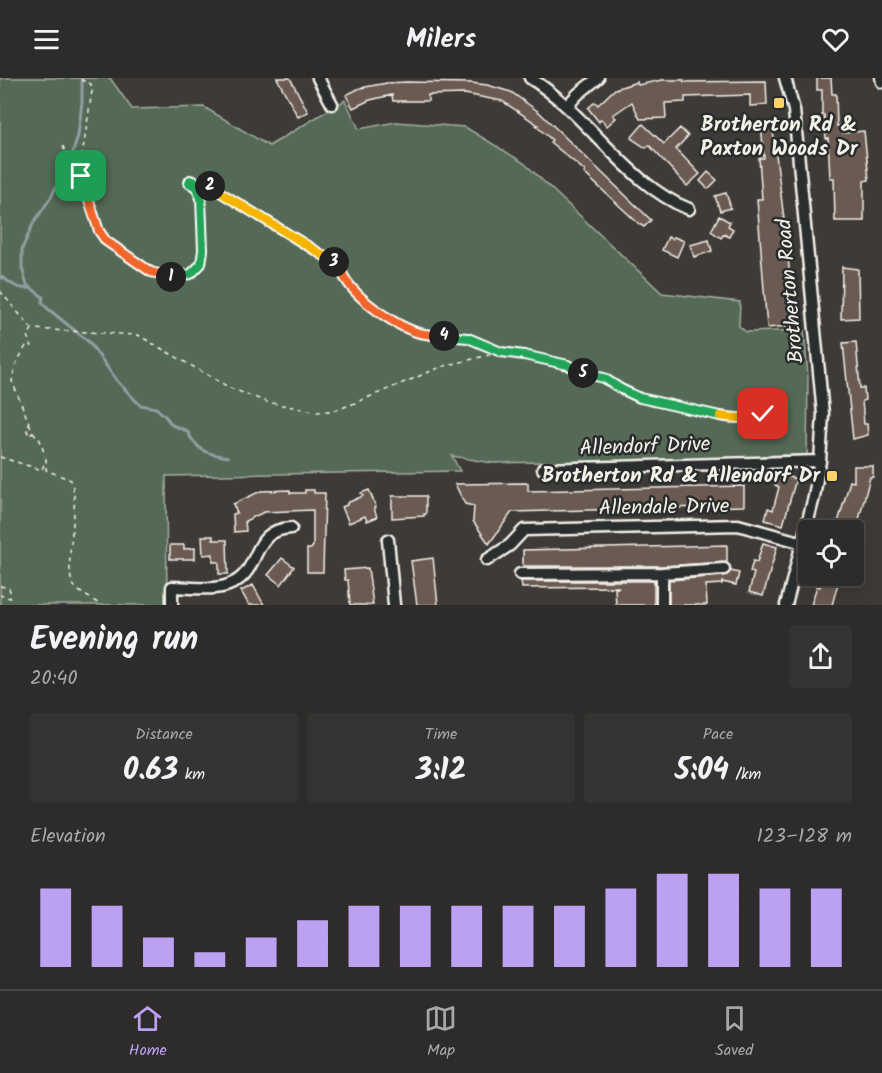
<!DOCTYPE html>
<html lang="en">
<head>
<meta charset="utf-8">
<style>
  :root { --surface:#2e2c2a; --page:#363432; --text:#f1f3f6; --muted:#a7a7a8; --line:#494847; --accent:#bca0f2 }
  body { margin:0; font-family:Kalam,sans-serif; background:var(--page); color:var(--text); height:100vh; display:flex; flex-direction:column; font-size:22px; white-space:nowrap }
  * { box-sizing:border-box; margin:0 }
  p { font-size:20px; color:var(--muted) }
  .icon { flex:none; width:33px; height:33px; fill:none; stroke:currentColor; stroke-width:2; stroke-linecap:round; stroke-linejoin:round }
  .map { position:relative; height:527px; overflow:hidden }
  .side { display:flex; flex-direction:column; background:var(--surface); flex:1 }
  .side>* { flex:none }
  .buttons { position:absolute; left:798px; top:442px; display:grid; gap:12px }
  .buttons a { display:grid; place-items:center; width:66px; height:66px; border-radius:6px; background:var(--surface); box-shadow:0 6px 24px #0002,0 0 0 2px var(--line); font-size:30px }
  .pin { position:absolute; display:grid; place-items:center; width:51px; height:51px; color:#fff; margin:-26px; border-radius:12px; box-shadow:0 3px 9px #0006 }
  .km { position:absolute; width:30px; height:30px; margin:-15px; border-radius:50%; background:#222; color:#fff; font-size:16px; line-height:30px; text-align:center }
  .round { display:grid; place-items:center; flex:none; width:63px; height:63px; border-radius:6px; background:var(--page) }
  .headline { display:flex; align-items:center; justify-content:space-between; height:102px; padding:0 30px }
  h1 { font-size:33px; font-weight:600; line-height:45px }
  .stats { display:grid; grid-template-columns:repeat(3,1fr); gap:9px; height:102px; padding:6px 30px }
  .stats div { display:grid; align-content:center; border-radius:6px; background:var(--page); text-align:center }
  .stats b { font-size:30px; font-weight:600 }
  .stats small { font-size:16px; font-weight:400 }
  .stats p { font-size:16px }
  .chart { height:168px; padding:12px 30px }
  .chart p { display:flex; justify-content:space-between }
  .chart svg { width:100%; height:108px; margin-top:6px; stroke:var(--accent); stroke-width:6 }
  header { display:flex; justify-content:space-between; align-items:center; height:78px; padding:0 30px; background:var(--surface); font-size:27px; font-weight:600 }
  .tab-bar { display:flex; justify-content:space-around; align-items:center; height:84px; border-top:2px solid var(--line); background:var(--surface); font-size:16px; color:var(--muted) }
  .tab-bar a { display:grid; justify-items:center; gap:3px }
  .tab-bar .active { color:var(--accent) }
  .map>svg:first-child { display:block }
</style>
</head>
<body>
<header><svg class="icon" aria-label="menu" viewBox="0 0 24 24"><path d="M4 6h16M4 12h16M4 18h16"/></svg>Milers<svg class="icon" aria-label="heart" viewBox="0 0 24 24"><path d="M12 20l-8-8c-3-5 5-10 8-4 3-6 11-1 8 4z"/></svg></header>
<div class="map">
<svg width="882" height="527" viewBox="0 0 882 527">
  <rect width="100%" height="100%" fill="#3d3a38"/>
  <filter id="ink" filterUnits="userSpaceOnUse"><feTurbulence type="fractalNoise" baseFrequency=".0167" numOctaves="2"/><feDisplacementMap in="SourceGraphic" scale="12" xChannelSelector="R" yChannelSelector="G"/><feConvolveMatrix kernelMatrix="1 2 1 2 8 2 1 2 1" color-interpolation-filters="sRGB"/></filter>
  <g filter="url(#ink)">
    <path fill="#556a56" stroke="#a4ae9f" stroke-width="1.5" d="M0 0H110L132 31 204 29 269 68 345 22 359 51 396 44 465 49 524 85 662 215 740 224 739 248 746 254 804 252 808 298 807 380 492 385 452 378 460 393 166 398 167 527H0Z"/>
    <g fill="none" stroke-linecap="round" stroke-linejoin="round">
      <path stroke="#929ea3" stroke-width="3" d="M82 0V24L78 58 72 77 51 119 33 146 22 171V190L27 207 43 219 42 224 47 230 89 264 118 304 140 327 156 330 165 338 172 347 187 353C198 374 207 376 228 379
        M0 198C11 204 16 212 30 210"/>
    </g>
    <path fill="#6a5a51" stroke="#f4f1e8" stroke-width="1.5" d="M277 0H290L308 34 298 39Z
      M817 0H831L832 16H836L837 48 843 47V55L864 53 869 102 864 103V143H835L834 100H830L828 60 826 61 824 37H822V12H817Z
      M662 2H684V4L766 3 767 27 750 28V17L685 19V24L665 25 666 40 640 41 632 24 613 37 616 40 607 48 601 41 599 44 588 30 595 24 598 27 615 11 637 4 638 7Z
      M406 4 471 5 487 7 511 14 539 34 651 142 644 149 639 146 584 95 585 93 550 64 552 62 536 48 538 47 502 23 465 16 428 17V23H393L392 17 370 22 353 30 346 17 360 10 387 5Z
      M772 45 788 173 792 246 790 248 767 250 757 121H762L759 80H764L761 46Z
      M643 46 664 66 680 50 688 58 676 71 700 96 687 108 649 67 646 70 631 60Z
      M708 94 717 102 708 111 700 103Z
      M726 115 731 130 720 133 715 118Z
      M719 138 730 144 728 148 733 151 729 159 724 156 721 160 711 153Z
      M668 159 672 161 674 159 684 163 677 179 662 172Z
      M709 162 712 173 694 179 690 167Z
      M842 189 858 191 859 240 841 241Z
      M856 264 860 310H864L865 322 862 323 864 346H867L868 357 853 361 843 265Z
      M854 388H873V399H870L856 453 837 448 850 403 854 404Z
      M778 396 796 401 783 447 765 442 768 430 773 432 779 409 775 407Z
      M528 405V413L744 408V428L512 434 489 466 473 443 474 428 465 426 455 406Z
      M290 412V415H305V412H314V415H325L323 494H307V471H311L313 468V432L264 434 245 443 246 453 234 454 233 436 237 435 233 426 261 413Z
      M369 412 376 429 374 430 377 439 367 443 365 438 349 445 342 429 347 427V425L363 418 361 415Z
      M392 418H426V436H424V438L392 440Z
      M202 458H213V462H227L228 496H219V484H213V476L203 477Z
      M763 465 777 469 763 518 749 514 754 495 750 494 753 483 757 484Z
      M170 467H184V471L195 470V481H170Z
      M727 467V484L662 488H523V472Z
      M282 480 294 489 281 507 268 497Z
      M433 480 438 527H417L411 483Z
      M368 490 373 527H350L348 502H345L344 492Z
      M731 493 739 495 736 507 722 504V506L706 507 707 527H669V502L724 498Z
      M823 498H840L832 527H811L817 508 820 509Z
      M521 503H654V527H616L615 511 619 509 522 510Z
      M253 507 264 527H249L241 513Z"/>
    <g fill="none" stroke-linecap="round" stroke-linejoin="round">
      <defs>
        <path id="minor" d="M318 0 332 26
          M530 0C587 35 627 107 689 131
          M785 0 794 32 823 336 820 383 814 419 786 527
          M881 0 882 4
          M567 28 578 16 598 0
          M543 391 820 383
          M388 462 394 527
          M487 482 510 467 524 452 738 447 803 465
          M662 495V527
          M520 496 662 495 724 491
          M172 527V509C191 509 216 514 233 505 262 491 250 452 291 450"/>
      </defs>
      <use href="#minor" stroke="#f4f1e8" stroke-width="15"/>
      <path stroke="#f4f1e8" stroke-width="1.5" stroke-dasharray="4.5 4.5" stroke-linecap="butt" d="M63 68 66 77 81 98V85L92 13 91 6 77 0
        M81 98C87 116 90 139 100 155 114 176 165 209 191 197 193 195 199 189 201 187 204 180 203 127 200 119 198 112 195 109 189 105L190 102 215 110 334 184 339 181 338 188 359 219 396 245 418 255 468 260 501 274 524 277 568 287 584 295 604 301 621 311 640 320 732 341 751 340 768 345 774 344 775 340C769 331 760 337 751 340
        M0 213 31 250
        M29 345 33 354 30 358 27 353 29 345 12 303 15 288 27 266 32 268 28 258 32 251 138 257 230 310 267 324 318 334 336 332 350 327 441 289 501 274
        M33 354 40 362 45 378
        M0 379 42 392 45 383
        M46 380V392L71 402C81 433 64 472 72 506L80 514 101 527
        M0 508 9 510 11 517 10 520 0 517"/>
      <use href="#minor" stroke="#2a2d2e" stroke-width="10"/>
    </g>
  </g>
  <g fill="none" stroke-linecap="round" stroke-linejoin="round" filter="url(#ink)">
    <defs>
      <path id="split-1" d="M81 98 99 153 106 163 151 194 171 199"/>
      <path id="split-2" d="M171 199 191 196 201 186 203 172 201 120 196 109 189 105 190 102 210 108"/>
      <path id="split-3" d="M210 108 334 184"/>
      <path id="split-4" d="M334 184 339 181C338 210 391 246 416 254 425 257 435 257 444 258"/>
      <path id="split-5" d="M444 258 468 260 501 274 524 277 568 287 583 295"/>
      <path id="split-6" d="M583 295 604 300 621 311 640 320 720 338"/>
      <path id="split-7" d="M720 338C735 341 748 341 763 336"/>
    </defs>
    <use href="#split-1" stroke="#fff" stroke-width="12"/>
    <use href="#split-2" stroke="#fff" stroke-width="12"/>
    <use href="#split-3" stroke="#fff" stroke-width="12"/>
    <use href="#split-4" stroke="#fff" stroke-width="12"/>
    <use href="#split-5" stroke="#fff" stroke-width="12"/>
    <use href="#split-6" stroke="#fff" stroke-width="12"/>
    <use href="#split-7" stroke="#fff" stroke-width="12"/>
    <use href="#split-1" stroke="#f0652b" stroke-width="8"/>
    <use href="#split-2" stroke="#22a559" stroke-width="8"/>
    <use href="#split-3" stroke="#f5b400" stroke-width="8"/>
    <use href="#split-4" stroke="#f0652b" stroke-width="8"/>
    <use href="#split-5" stroke="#22a559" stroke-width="8"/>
    <use href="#split-6" stroke="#22a559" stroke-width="8"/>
    <use href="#split-7" stroke="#f5b400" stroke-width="8"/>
  </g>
  <g fill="#ffd166" stroke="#2a2d2e" stroke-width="2">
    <rect x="773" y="19" width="12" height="12" rx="3"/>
    <rect x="826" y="392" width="12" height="12" rx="3"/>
  </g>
  <g text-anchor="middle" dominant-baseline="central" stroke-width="5" stroke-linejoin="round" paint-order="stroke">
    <g font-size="21" font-weight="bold" fill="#f4f1e8" stroke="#2a2d2e">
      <text x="779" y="47">Brotherton Rd &amp;<tspan x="779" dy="24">Paxton Woods Dr</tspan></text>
      <text x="820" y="398" text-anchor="end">Brotherton Rd &amp; Allendorf Dr</text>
    </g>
    <g font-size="21" fill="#f4f1e8" stroke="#2a2d2e">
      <text transform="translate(791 213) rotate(-95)">Brotherton Road</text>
      <text transform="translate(645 369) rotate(-2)">Allendorf Drive</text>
      <text transform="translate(664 430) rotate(-1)">Allendale Drive</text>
    </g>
  </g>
</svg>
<div class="buttons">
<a><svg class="icon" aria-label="locate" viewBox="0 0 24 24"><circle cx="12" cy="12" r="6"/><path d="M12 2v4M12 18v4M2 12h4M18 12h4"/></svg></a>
</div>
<div class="pin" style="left:81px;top:98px;background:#1e9e55"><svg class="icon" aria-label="arrive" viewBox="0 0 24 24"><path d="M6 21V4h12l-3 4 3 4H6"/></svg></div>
<div class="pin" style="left:763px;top:336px;background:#d93025"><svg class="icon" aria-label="check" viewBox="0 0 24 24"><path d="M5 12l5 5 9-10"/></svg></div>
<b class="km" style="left:171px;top:199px">1</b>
<b class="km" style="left:210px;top:108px">2</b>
<b class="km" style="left:334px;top:184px">3</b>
<b class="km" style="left:444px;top:258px">4</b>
<b class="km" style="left:583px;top:295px">5</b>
</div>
<section class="side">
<div class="headline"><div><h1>Evening run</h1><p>20:40</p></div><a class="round"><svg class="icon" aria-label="share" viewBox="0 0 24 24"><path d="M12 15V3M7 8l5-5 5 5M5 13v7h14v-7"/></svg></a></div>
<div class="stats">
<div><p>Distance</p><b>0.63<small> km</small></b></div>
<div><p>Time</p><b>3:12</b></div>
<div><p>Pace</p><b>5:04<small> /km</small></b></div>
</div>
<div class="chart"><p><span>Elevation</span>123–128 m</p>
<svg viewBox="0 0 160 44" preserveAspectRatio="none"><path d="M5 44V12M15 44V19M25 44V32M35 44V38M45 44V32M55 44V25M65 44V19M75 44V19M85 44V19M95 44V19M105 44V19M115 44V12M125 44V6M135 44V6M145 44V12M155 44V12"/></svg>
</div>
</section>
<nav class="tab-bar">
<a class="active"><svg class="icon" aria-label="home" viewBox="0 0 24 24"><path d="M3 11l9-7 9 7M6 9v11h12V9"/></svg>Home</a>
<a><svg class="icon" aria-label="map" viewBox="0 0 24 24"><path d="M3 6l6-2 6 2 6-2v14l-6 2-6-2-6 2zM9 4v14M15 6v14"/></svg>Map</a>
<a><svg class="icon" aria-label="saved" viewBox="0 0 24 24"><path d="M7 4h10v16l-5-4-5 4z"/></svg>Saved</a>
</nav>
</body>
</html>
